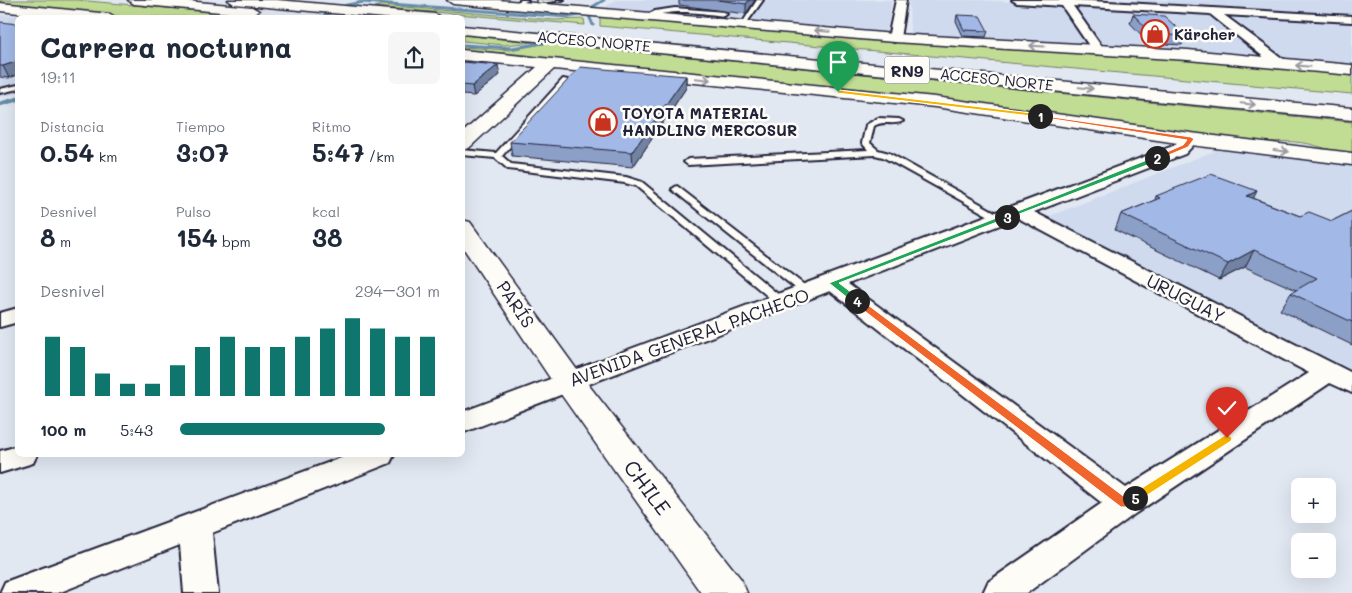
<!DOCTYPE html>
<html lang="es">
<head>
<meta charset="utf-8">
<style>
  :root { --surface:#fff; --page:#f6f6f7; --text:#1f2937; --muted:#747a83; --accent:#0f766e }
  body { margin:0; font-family:Mali,sans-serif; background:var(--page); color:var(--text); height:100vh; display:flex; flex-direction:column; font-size:19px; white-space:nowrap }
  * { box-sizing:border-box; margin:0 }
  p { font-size:16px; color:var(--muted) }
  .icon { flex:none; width:28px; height:28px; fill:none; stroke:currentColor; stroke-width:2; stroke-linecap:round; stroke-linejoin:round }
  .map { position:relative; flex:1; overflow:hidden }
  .sheet { position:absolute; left:15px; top:15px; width:450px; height:442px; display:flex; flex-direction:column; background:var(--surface); border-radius:8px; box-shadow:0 5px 20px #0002 }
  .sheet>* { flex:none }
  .buttons { position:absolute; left:1291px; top:478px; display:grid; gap:10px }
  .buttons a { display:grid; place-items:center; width:45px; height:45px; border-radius:8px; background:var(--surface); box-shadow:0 5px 20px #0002; font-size:25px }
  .pin { position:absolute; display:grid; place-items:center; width:42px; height:42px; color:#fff; margin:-51px -21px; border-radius:50% 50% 50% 0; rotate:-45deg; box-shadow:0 0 5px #0007 }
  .pin .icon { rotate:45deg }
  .km { position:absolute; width:25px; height:25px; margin:-12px; border-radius:50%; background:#222; color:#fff; font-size:14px; line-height:25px; text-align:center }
  .round { display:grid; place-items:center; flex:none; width:52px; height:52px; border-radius:8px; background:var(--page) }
  .summary { display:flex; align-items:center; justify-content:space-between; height:85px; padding:0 25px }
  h1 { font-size:28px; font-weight:700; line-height:38px }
  .figures { display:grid; grid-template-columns:repeat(3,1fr); gap:8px; height:85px; padding:5px 25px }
  .figures div { display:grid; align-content:center }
  .figures b { font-size:25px; font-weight:700 }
  .figures small { font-size:14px; font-weight:400 }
  .figures p { font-size:14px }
  .chart { height:140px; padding:10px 25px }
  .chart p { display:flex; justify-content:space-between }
  .chart svg { width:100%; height:90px; margin-top:5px; stroke:var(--accent); stroke-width:6 }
  ul { padding:0 25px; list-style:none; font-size:16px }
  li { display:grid; grid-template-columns:80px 60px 1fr; align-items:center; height:38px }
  li i { height:12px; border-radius:6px; background:var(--accent) }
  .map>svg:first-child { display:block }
</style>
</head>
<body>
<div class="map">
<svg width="1352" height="593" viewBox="0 0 1352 593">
  <rect width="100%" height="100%" fill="#e2e8f2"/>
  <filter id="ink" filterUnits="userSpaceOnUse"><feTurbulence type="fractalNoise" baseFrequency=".02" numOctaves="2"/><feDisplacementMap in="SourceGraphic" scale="10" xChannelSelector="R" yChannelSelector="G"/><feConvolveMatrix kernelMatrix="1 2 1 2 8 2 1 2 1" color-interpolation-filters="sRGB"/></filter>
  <g filter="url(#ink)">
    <path fill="#cfdaef" d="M615 0H892L887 30 883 32 605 8Z
      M909 0H978L1074 5 1071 0H1352V66L1292 59 910 34Z
      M0 15 41 17 18 18 17 93 0 97Z
      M1217 150 1352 166V370L1047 217Z"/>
    <path fill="#c1dc93" stroke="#727f67" d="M76 0 270 17H126L0 3V0Z
      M382 5 554 20 584 19 585 25 375 7Z
      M600 14 1094 50 1352 72V94L600 26Z
      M463 35 534 42 505 45 463 41Z
      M547 43 1352 122V154C1339 153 1329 149 1317 146 1297 140 1273 141 1253 143L552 61 527 55 463 50 462 47 510 50Z"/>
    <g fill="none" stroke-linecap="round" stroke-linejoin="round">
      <path stroke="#658daa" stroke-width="3" d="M584 12 589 16 593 25
        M319 18 347 5 363 2 569 17 579 15 604 0
        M462 45 512 48 543 43"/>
      <path stroke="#658daa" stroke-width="4.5" d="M0 104 18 99"/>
      <defs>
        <path id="lane" d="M521 0H528L516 6 511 5Z
          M537 0H564L539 3Z
          M757 0H763L745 25H741Z
          M675 8 724 12 727 14 724 16C696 13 675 8 648 18L645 16 655 11Z
          M563 79 568 80 502 156 511 164 626 177 642 182 785 300 787 302 785 304H777L636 186 625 183 508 169 495 158 462 155V150L496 153Z
          M18 85V89L0 93V89Z
          M878 118 899 119 903 121C894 126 883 120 874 126L870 143 878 150 889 153 1004 217 1006 219 1004 221H998L883 157 875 155 688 165 684 162 688 159 868 150 862 143 866 125Z
          M677 186 812 291 814 293 812 295H804L674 191 672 189Z"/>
        <path id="street" d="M896 0H906L900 38 894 42 888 38Z
          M1012 0H1073L1352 16V22L1224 15 1286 61 1287 64 1281 68 1276 67 1210 14 1073 6 1104 50 1098 54 1094 53 1062 6 1017 3Z
          M1191 134 1199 139 1185 154 1034 212 1352 373V393L1330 383 1136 513 1027 593H983L988 582 1102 503 830 291 462 433V412L1173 146 1185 136ZM1018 218 1309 373 1126 488 848 284Z
          M18 308V322L0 327V313Z
          M18 446V455H37L33 463 0 473V451Z
          M349 455H394L390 463 212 533 218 593H184L180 545 58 593H0L5 582Z"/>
        <path id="secondary" d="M447 0H498L894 34 1188 50 1352 65V75L1188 60 894 42 453 4Z
          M0 3 110 14 116 18H65L0 11Z
          M462 50 935 97 1191 133 1352 153V165L1191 145 935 107 554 69 469 148 462 150V133L537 67 462 60Z
          M462 220 470 222 580 374 741 579 747 593H701L558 390 462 246Z"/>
        <path id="highway" d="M128 0H175L252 7 259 11 252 15 134 4Z
          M228 0H277L435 14 441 18H385L234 4Z
          M462 26 1352 108V120L462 34Z"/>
      </defs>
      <use href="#lane" stroke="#22223b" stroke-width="4"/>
      <use href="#street" stroke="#22223b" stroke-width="4"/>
      <use href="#secondary" stroke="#22223b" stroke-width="3"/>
      <use href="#highway" stroke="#22223b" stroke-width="3"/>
      <use href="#lane" fill="#fdfcf7" fill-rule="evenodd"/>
      <use href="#street" fill="#fdfcf7" fill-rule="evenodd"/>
      <use href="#secondary" fill="#fdfcf7" fill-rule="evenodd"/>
      <use href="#highway" fill="#fdfcf7" fill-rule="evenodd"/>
    </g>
    <path fill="#8b9fc7" stroke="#22223b" d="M679 0H755L746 14 679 5Z
      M1133 14 1186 36 1182 45 1149 43 1130 23Z
      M957 15 988 31 986 37 963 36 956 21Z
      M0 22 9 78 0 77Z
      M462 62 500 75 474 96 462 95Z
      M686 76V88L633 167 512 156 510 142Z
      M1156 196 1253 198 1300 216 1332 221 1352 211V345L1280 310 1291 293 1296 290 1245 267 1219 280 1115 230 1121 214 1155 200Z"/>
    <path fill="#7182a2" stroke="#22223b" d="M749 0H755L746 14V4Z
      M18 61V75L9 78 3 66Z
      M498 65 500 75 474 96 472 86Z
      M686 76V88L633 167 632 152Z
      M1257 191 1249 207 1247 196Z
      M1254 250 1245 267 1219 280 1228 264Z"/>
    <path fill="#a2b9e7" stroke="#22223b" d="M719 0H749L746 4Z
      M1133 14 1164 16 1186 36 1152 34Z
      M957 15 980 16 988 31 964 30Z
      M0 22 18 24V61L3 66H0Z
      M462 62 498 65 472 86 462 85Z
      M580 67 686 76 632 152 510 142Z
      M1211 174 1257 191 1247 196 1300 216 1309 212 1332 221 1352 211V322L1291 293 1317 278 1254 250 1228 264 1121 214 1160 198 1156 196Z"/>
    <defs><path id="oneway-shaft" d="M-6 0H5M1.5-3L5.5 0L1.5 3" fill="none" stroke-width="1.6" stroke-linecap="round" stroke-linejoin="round" transform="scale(1.25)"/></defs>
    <g stroke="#9a9aa2">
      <use href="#oneway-shaft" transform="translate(822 31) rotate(-175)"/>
      <use href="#oneway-shaft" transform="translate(1037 46) rotate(-177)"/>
      <use href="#oneway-shaft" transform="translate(1303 66) rotate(-175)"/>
      <use href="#oneway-shaft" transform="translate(703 79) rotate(6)"/>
      <use href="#oneway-shaft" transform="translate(1086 88) rotate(6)"/>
      <use href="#oneway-shaft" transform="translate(1248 104) rotate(6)"/>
      <use href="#oneway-shaft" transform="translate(1281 151) rotate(7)"/>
    </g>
  </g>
  <path fill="#f5b400" stroke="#fff" d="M838 90 1040 114 1042 116 1040 117 837 93Z"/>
  <path fill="#f0652b" stroke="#fff" d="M1038 115 1191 137 1194 139 1188 147 1157 160 1155 157 1183 145 1187 140 1040 117Z"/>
  <path fill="#22a559" stroke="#fff" d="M1157 156 1160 160 1009 218 1003 217Z"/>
  <path fill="#22a559" stroke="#fff" d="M1004 215 1010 217 839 283 860 299V303H854L829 283Z"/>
  <path fill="#f0652b" stroke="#fff" d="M854 299H860L1126 498 1135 493 1138 495V501L1129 507H1121L854 303Z"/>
  <path fill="#f5b400" stroke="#fff" d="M1227 434 1232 438 1231 441 1138 501H1131V495Z"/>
  <defs>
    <symbol id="shop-ring" viewBox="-11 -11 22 22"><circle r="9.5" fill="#fdfcf7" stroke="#c8321e" stroke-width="1.5"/><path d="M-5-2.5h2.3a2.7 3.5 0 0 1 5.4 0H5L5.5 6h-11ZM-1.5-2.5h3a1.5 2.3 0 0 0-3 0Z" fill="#c8321e"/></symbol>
  </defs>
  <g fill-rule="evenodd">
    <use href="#shop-ring" x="1139" y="18" width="32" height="32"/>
    <use href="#shop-ring" x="587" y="106" width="32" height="32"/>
  </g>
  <g text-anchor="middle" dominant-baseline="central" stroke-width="5" stroke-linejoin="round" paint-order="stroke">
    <g font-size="15" font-weight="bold" fill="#22223b" stroke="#fdfcf7" text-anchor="start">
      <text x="1174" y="34">Kärcher</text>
      <text x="622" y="113">TOYOTA MATERIAL<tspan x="622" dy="17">HANDLING MERCOSUR</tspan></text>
    </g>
    <g font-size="15" fill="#22223b" stroke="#fdfcf7">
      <text transform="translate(594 41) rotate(5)">ACCESO NORTE</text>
      <text transform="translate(997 79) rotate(6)">ACCESO NORTE</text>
    </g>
    <rect fill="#fdfcf7" stroke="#646373" stroke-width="1" x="884.5" y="56.5" width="45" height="27" rx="4"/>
    <g font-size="16" font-weight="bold" fill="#22223b">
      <text x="907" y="70">RN9</text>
    </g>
    <g font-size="18" fill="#22223b" stroke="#fdfcf7">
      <text transform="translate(1186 298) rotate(27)">URUGUAY</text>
      <text transform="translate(516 304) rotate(56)">PARÍS</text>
      <text transform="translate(689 337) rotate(-20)">AVENIDA GENERAL PACHECO</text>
    </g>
    <g font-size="21" fill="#22223b" stroke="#fdfcf7">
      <text transform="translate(648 487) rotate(53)">CHILE</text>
    </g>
  </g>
</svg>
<div class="buttons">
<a>+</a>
<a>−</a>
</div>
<div class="pin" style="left:838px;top:92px;background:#1e9e55"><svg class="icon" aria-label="arrive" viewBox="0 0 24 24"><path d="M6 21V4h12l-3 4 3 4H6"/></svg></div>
<div class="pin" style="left:1227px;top:438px;background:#d93025"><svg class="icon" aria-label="check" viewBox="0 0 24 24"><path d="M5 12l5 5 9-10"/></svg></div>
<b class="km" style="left:1040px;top:116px">1</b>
<b class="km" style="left:1157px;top:158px">2</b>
<b class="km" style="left:1007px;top:217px">3</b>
<b class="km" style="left:857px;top:301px">4</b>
<b class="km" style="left:1135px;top:498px">5</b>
<section class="sheet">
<div class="summary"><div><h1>Carrera nocturna</h1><p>19:11</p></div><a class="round"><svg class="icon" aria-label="share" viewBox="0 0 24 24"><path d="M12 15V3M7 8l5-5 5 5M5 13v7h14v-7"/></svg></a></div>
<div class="figures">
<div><p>Distancia</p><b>0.54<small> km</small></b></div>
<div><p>Tiempo</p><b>3:07</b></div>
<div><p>Ritmo</p><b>5:47<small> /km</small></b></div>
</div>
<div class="figures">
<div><p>Desnivel</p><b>8<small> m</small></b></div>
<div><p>Pulso</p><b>154<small> bpm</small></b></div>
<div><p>kcal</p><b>38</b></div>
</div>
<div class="chart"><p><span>Desnivel</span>294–301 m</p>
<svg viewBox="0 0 160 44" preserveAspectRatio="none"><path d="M5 44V15M15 44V20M25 44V33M35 44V38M45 44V38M55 44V29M65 44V20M75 44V15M85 44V20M95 44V20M105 44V15M115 44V11M125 44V6M135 44V11M145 44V15M155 44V15"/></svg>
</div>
<ul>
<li><b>100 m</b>5:43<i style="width:79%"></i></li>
</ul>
</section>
</div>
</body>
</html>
